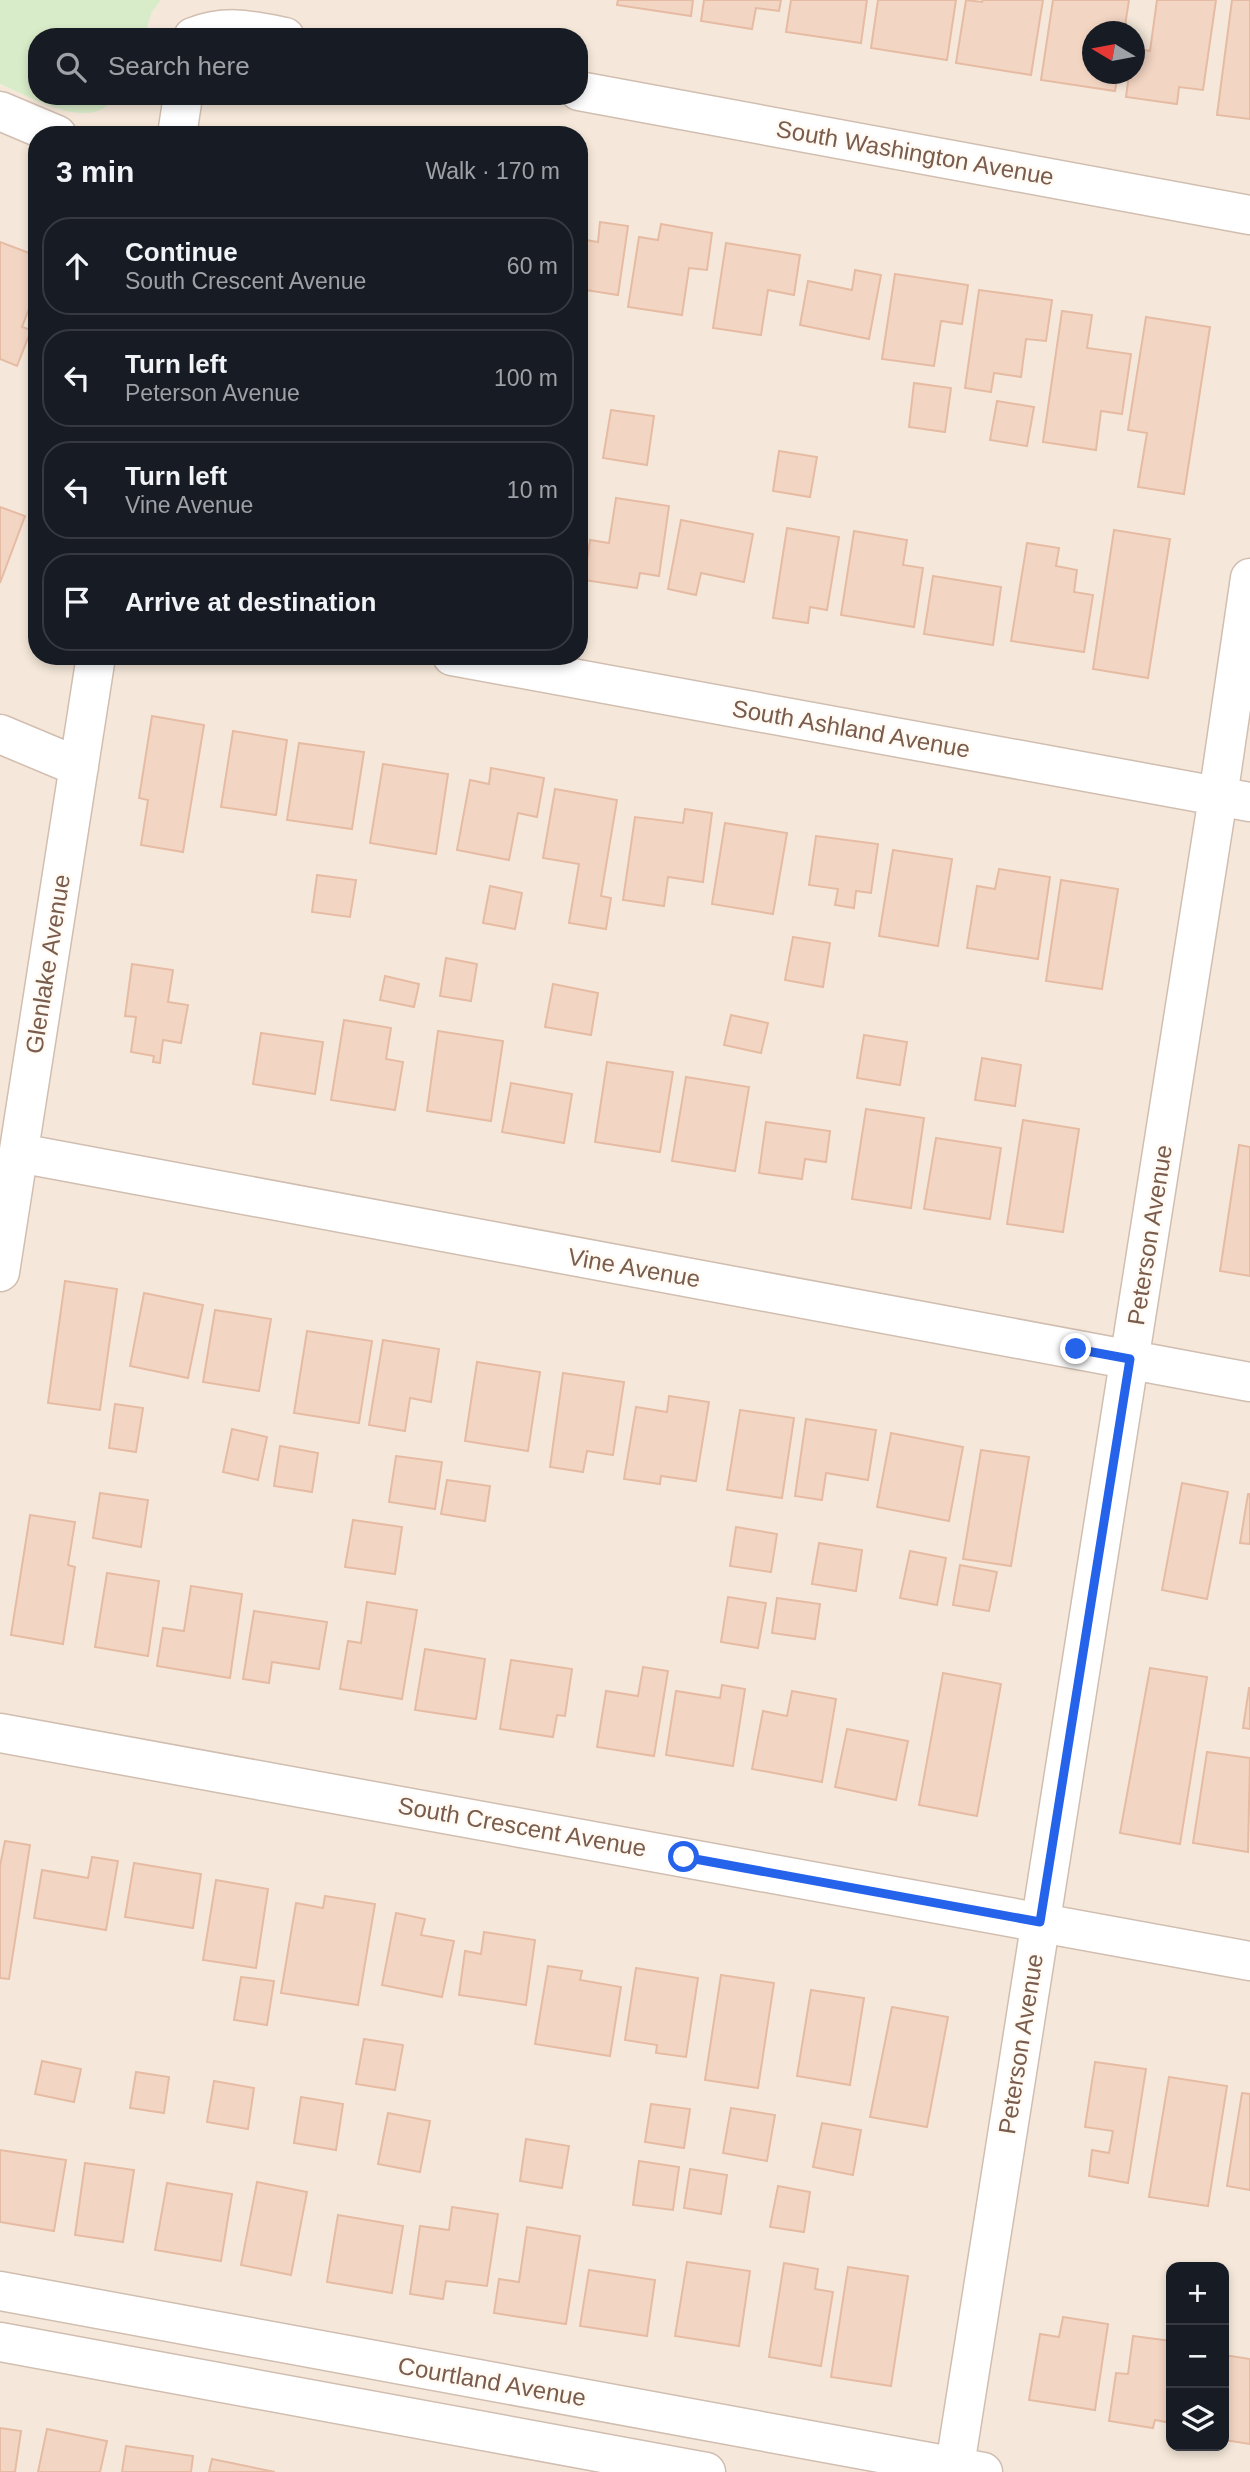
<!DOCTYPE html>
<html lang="en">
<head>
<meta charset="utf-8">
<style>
  :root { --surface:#171b24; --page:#20242c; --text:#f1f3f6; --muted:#9ea1a6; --line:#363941 }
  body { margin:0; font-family:Arial,sans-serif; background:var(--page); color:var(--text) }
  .controls { position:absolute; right:21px; bottom:21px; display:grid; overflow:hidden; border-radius:14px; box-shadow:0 4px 10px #0003 }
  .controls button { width:63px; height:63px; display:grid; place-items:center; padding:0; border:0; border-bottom:2px solid var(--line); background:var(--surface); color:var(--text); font:35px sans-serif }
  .compass { position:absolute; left:1082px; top:21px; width:63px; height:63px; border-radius:50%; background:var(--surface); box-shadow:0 4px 10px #0003; rotate:280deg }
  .stop { position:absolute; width:21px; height:21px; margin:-16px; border:5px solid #2563eb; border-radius:50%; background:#fff }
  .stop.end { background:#2563eb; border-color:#fff; box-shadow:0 2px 7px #0008 }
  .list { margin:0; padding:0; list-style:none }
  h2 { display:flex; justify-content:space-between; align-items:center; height:91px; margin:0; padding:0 28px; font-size:30px }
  h2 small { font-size:23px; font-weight:400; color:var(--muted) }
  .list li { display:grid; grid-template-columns:46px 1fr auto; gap:21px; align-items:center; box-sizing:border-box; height:98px; margin:0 14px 14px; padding:0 14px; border:2px solid var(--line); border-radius:28px }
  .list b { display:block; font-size:26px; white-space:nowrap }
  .list p { margin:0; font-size:23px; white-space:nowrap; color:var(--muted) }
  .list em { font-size:23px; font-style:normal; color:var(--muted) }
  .icon { flex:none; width:38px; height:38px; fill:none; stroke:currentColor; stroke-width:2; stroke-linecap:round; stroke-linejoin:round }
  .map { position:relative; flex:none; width:1250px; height:2472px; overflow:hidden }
  .search { position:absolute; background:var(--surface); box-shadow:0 4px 10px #0003; left:28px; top:28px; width:560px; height:77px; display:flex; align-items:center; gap:18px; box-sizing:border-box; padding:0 24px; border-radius:28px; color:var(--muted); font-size:26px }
  .panel { position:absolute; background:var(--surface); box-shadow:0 4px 10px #0003; left:28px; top:126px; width:560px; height:539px; border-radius:28px }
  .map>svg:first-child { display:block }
  .residential { fill:#f5e8da; fill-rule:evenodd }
  .green { fill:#d8ecc9 }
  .building { fill:#f3d5c3; stroke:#e6bba3; stroke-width:2 }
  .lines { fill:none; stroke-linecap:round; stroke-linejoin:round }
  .minor-casing { stroke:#d1beb0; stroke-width:41 }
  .minor { stroke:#fff; stroke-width:38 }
  .route { stroke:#2563eb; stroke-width:9 }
  .labels { text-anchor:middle; stroke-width:5; stroke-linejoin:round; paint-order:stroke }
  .street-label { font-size:24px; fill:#7a5c4d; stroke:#fffaf3 }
</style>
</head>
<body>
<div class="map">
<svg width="1250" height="2472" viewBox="0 0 1250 2472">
  <rect width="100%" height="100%" fill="#fdf6ec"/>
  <path class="residential" d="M161,0H1250V2472H0V84L61,110L104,108L116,96H579V37H144L152,12ZM1092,32H1134V74H1092ZM37,135H579V656H37ZM1171,2267H1224V2446H1171Z"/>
  <path class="green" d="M0,0H161L152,12L144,37H37V96H116C112,100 108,106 104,108C76,125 27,95 0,84Z"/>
  <path class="building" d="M618,0H693L691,16L617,5Z
    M704,0H781L779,11L756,8L752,29L701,21Z
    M791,0H867L861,43L786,32Z
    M878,0H956L947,60L871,48Z
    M966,0L982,2L983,0H1043L1031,75L956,63Z
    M1053,0H1129L1124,32H1092V74H1118L1115,91L1041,80Z
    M1157,0H1216L1203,90L1179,87L1177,104L1126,97L1129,74H1134V48L1150,51Z
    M1232,0H1250V119L1217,115Z
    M600,222L628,226L618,295L579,289V239L598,242Z
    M661,224L712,233L707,270L689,268L682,315L628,307L639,237L658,240Z
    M0,242L37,256V288L22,327L31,330L17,366L0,359Z
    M726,243L800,255L794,295L768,290L761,335L713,328Z
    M855,270L881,275L869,339L800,325L808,281L852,290Z
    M895,274L968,285L962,324L941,321L934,366L882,359Z
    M979,290L1052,300L1046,341L1026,339L1021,377L994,373L991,392L965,388Z
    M1062,311L1092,315L1087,348L1131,354L1122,414L1101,411L1096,450L1043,442Z
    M1146,317L1210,327L1184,494L1138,487L1147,433L1128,430Z
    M914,383L951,388L945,432L909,427Z
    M997,401L1034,407L1027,446L990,440Z
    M611,410L654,416L647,465L603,458Z
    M779,451L817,457L810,497L773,491Z
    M579,489L587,490L579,538Z
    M616,498L669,506L659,576L640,573L637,588L584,580L590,540L609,543Z
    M0,507L25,516L0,583Z
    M681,520L753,534L744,582L701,573L696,595L668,589Z
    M787,528L839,537L827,610L810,607L808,623L773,618Z
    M1114,530L1170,539L1148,678L1093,669Z
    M854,531L907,540L903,565L923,568L914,627L841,615Z
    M1027,543L1059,548L1056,566L1077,570L1074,592L1093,595L1084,652L1011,641Z
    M933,576L1001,587L993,645L924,634Z
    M152,716L204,725L183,852L141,845L148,800L139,798Z
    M233,731L287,740L276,815L221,807Z
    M299,743L364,752L352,829L287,820Z
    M383,764L448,774L436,854L370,843Z
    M491,768L544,778L537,817L518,813L509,860L457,850L470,780L489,784Z
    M555,789L617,800L601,896L611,898L606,929L569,923L579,864L543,858Z
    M685,809L712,813L703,882L668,877L664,906L623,900L635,817L683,823Z
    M725,823L787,833L773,914L712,904Z
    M816,836L878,844L871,893L856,891L854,908L835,905L838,889L809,885Z
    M893,850L952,859L938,946L879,936Z
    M999,869L1050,877L1038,959L967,948L977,886L995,889Z
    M317,875L356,880L350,917L312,912Z
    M1061,880L1118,889L1102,989L1046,981Z
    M490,886L522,893L515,929L483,923Z
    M793,937L830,943L823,987L785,980Z
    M446,958L477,964L471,1001L440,996Z
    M132,964L173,970L168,1002L188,1005L181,1043L163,1040L160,1063L153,1062L154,1056L131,1052L136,1017L125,1016Z
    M385,976L419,984L414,1007L380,1000Z
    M553,984L598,993L591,1035L545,1027Z
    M731,1015L768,1023L761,1053L724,1045Z
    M344,1020L391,1028L386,1059L403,1062L395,1110L331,1100Z
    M438,1031L503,1041L491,1121L427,1111Z
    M261,1033L323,1042L315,1094L253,1084Z
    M864,1035L907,1042L900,1085L857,1078Z
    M982,1058L1021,1065L1015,1106L975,1100Z
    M607,1062L673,1072L660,1152L595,1142Z
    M686,1077L749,1087L735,1171L672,1161Z
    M511,1083L572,1094L564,1143L502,1132Z
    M866,1109L924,1118L911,1208L852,1199Z
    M1023,1120L1079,1129L1063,1232L1007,1224Z
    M766,1122L830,1131L826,1162L805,1159L802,1179L759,1173Z
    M936,1138L1001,1148L990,1219L924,1209Z
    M1239,1145L1250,1147V1276L1220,1271Z
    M65,1281L117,1289L100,1410L48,1403Z
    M144,1293L203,1305L188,1378L130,1366Z
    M215,1310L271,1319L259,1391L203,1382Z
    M307,1331L372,1341L359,1423L294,1413Z
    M383,1340L439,1349L431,1402L410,1398L405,1431L369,1425Z
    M477,1362L540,1372L528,1451L465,1441Z
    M563,1373L624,1382L613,1455L587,1451L583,1472L550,1467Z
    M669,1396L709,1402L696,1481L661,1476L660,1484L624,1479L636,1407L667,1412Z
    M115,1404L143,1408L136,1452L109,1448Z
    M740,1410L794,1418L782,1498L727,1490Z
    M806,1419L876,1430L868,1480L826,1473L822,1500L795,1496Z
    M232,1429L267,1437L258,1480L223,1472Z
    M891,1433L963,1447L949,1521L877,1507Z
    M280,1446L318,1453L312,1492L274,1486Z
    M981,1450L1029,1457L1011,1566L963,1559Z
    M396,1456L442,1462L435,1509L389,1502Z
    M447,1480L490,1486L485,1521L441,1514Z
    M1182,1483L1228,1492L1207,1599L1162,1590Z
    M100,1493L148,1500L141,1547L93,1538Z
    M1248,1494H1250V1544L1240,1543Z
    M30,1515L75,1522L68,1565L75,1567L63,1644L11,1635Z
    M353,1520L402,1527L395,1574L345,1567Z
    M736,1527L777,1534L771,1572L730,1566Z
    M819,1543L862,1550L856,1591L812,1584Z
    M910,1551L946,1558L937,1605L900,1598Z
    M960,1565L997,1572L989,1611L953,1605Z
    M107,1573L159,1581L148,1656L95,1647Z
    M191,1586L242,1594L230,1678L157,1666L163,1628L184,1631Z
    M728,1597L766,1603L758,1648L721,1642Z
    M777,1598L820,1604L815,1639L772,1633Z
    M367,1602L417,1610L402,1699L340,1689L348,1641L361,1643Z
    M254,1611L327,1622L319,1669L272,1662L269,1683L243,1679Z
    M425,1649L485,1659L476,1719L415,1710Z
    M511,1660L572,1669L565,1716L557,1715L553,1737L500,1729Z
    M643,1667L668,1671L654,1756L597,1747L606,1691L638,1696Z
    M1150,1668L1207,1677L1180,1844L1120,1833Z
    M943,1673L1001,1684L977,1816L919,1805Z
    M722,1685L745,1689L733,1766L666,1755L676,1691L720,1698Z
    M1249,1688H1250V1729L1243,1728Z
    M792,1691L836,1699L822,1782L752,1769L763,1711L787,1716Z
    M847,1729L908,1741L896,1800L835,1787Z
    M1207,1752L1250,1758L1248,1852L1193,1843Z
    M5,1841L30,1845L9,1979L0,1978V1866Z
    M92,1857L118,1861L106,1930L34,1918L42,1870L88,1878Z
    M134,1863L201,1874L193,1928L125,1917Z
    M216,1880L268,1889L256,1968L203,1960Z
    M325,1896L375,1904L358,2005L281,1993L296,1903L323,1908Z
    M396,1913L425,1919L421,1935L454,1941L442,1997L382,1985Z
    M484,1932L535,1940L526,2005L459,1995L465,1951L481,1954Z
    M548,1966L582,1971L580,1980L621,1987L610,2056L535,2044Z
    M636,1968L698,1978L686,2057L656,2053L657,2045L625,2040Z
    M721,1975L774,1983L758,2088L705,2080Z
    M241,1977L274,1981L267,2025L234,2020Z
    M811,1990L864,1998L850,2085L797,2076Z
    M892,2007L948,2017L927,2127L870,2117Z
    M364,2039L403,2045L395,2090L356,2084Z
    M42,2061L81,2069L74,2102L35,2094Z
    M1095,2062L1146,2069L1128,2183L1089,2176L1092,2150L1109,2153L1113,2131L1085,2127Z
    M136,2072L169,2077L164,2113L130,2108Z
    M1169,2077L1227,2086L1208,2206L1149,2197Z
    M214,2081L254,2088L248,2129L207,2122Z
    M1242,2093L1250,2094V2190L1227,2186Z
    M301,2097L343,2104L336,2150L294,2143Z
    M651,2104L690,2109L684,2148L645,2142Z
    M731,2108L775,2115L767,2161L723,2153Z
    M388,2113L430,2121L420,2172L378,2164Z
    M822,2123L861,2130L853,2175L813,2167Z
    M526,2139L569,2146L562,2188L520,2181Z
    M0,2150L66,2160L54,2231L0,2222Z
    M639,2161L679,2167L673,2210L633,2205Z
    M85,2163L134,2170L123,2242L75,2235Z
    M690,2169L727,2175L721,2214L684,2208Z
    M257,2182L307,2192L291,2275L241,2265Z
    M167,2183L232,2194L221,2261L155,2250Z
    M778,2186L810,2192L804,2232L770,2227Z
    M452,2207L498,2214L487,2286L446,2281L443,2299L410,2294L420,2226L449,2230Z
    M338,2215L403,2226L392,2293L327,2282Z
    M527,2227L580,2236L566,2324L494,2313L499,2279L519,2282Z
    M687,2262L750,2271L739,2346L675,2336Z
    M784,2263L818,2269L815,2289L833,2292L821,2366L769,2357Z
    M848,2267L908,2276L891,2386L831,2377Z
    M589,2270L655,2280L647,2336L580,2326Z
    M1063,2317L1108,2324L1095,2410L1029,2400L1040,2334L1059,2337Z
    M1133,2336L1171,2341V2423L1155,2420L1153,2428L1109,2421L1116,2373L1128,2374Z
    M1224,2355L1250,2359V2444L1224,2440Z
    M0,2428L21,2431L15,2472H0Z
    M47,2429L107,2441L100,2472H38Z
    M126,2446L193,2456L191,2472H122Z
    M212,2459L275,2472H209Z"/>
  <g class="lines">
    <g class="minor-casing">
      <path id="minor" d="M193,37C226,24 250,30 285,37
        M579,91L1250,215
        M0,111L57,135
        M177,135L183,96
        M452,656L1250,802
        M0,734L79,767
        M19,1153L1250,1382
        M0,1272L96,656
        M0,1733L1250,1961
        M0,2291L983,2472
        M0,2342L706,2472
        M954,2472L1218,797L1250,578"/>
    </g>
    <use href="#minor" class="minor"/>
  </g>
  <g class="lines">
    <path class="route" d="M684,1857L1040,1922L1130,1359L1076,1349"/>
  </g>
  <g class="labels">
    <g class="street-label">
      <text transform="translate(915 153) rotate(10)" y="8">South Washington Avenue</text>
      <text transform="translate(851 729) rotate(10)" y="8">South Ashland Avenue</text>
      <text transform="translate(48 964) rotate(-81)" y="8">Glenlake Avenue</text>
      <text transform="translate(1150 1235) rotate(-81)" y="8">Peterson Avenue</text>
      <text transform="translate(634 1268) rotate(10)" y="8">Vine Avenue</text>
      <text transform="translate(522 1827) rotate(10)" y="8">South Crescent Avenue</text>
      <text transform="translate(1021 2044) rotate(-81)" y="8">Peterson Avenue</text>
      <text transform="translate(492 2382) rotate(10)" y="8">Courtland Avenue</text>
    </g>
  </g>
</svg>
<div class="controls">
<button>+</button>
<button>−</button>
<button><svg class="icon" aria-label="layers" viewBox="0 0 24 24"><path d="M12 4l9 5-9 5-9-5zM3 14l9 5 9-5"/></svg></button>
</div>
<svg class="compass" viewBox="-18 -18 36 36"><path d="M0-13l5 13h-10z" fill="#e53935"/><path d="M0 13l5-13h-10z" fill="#9ea1a6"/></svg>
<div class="stop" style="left:684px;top:1857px"></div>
<div class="stop end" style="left:1076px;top:1349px"></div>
<div class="search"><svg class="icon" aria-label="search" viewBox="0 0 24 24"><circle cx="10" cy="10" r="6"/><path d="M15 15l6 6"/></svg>Search here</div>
<section class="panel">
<h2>3 min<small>Walk · 170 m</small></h2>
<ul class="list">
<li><svg class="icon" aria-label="ahead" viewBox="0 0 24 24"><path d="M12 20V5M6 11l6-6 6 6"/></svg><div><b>Continue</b><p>South Crescent Avenue</p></div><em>60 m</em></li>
<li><svg class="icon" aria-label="left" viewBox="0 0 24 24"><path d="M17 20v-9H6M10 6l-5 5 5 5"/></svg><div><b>Turn left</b><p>Peterson Avenue</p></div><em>100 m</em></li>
<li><svg class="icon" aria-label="left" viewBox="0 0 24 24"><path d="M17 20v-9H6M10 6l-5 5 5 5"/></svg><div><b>Turn left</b><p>Vine Avenue</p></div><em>10 m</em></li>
<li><svg class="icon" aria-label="arrive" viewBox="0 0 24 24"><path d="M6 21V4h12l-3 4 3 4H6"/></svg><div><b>Arrive at destination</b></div></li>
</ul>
</section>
</div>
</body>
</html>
